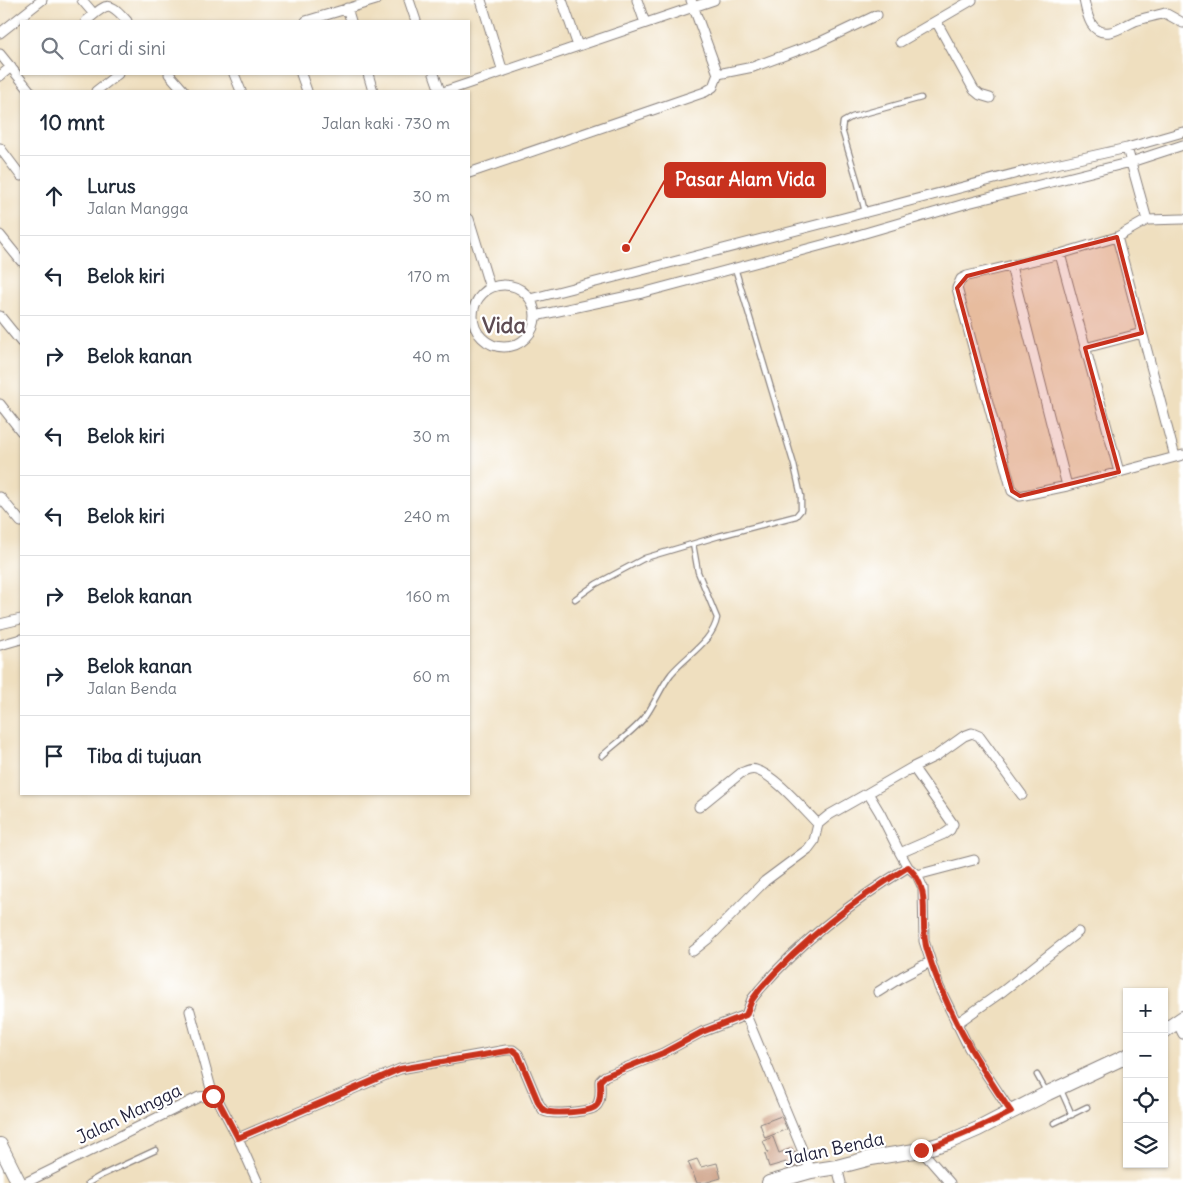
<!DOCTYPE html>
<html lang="id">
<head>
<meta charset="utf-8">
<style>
  :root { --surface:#fff; --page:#f6f6f7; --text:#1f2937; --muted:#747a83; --line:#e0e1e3 }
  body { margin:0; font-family:Delius,sans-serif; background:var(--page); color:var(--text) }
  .controls { position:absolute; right:15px; bottom:15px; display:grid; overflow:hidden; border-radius:0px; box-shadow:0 1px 4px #0004 }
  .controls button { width:45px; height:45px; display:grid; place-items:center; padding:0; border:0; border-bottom:1px solid var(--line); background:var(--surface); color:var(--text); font:25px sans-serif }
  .stop { position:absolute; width:15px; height:15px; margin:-11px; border:4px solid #c8321e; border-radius:50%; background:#fff }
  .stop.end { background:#c8321e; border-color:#fff; box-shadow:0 1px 5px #0008 }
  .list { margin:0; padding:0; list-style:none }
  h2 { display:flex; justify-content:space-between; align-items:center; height:65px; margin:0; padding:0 20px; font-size:21px }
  h2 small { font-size:16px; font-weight:400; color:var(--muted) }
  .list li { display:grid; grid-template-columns:32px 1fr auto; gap:15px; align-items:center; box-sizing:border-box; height:80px; padding:0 20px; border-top:1px solid var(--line) }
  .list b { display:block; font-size:19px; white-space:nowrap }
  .list p { margin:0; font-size:16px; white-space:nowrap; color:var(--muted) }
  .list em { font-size:16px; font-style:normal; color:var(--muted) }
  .icon { flex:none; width:28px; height:28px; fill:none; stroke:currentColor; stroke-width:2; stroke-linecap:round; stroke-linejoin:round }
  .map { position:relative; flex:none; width:1183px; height:1183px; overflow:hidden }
  .search { position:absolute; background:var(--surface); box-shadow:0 1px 4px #0004; left:20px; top:20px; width:450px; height:55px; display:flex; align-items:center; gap:12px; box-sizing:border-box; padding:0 18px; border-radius:0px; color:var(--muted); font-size:19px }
  .panel { position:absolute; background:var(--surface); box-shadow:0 1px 4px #0004; left:20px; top:90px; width:450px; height:705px; border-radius:0px }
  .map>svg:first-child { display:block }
  .building { fill:#cb9b7f }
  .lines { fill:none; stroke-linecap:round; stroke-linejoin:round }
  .lane-casing { stroke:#88807d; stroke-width:7 }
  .street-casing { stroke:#88807d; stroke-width:11 }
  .secondary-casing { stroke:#88807d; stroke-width:16 }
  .lane { stroke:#fff; stroke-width:4.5 }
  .street { stroke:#fff; stroke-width:9 }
  .secondary { stroke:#fff; stroke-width:14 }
  .route { stroke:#c8321e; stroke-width:6 }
  .marked { fill:#c8321e; fill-opacity:0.2; stroke:#c8321e; stroke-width:4; stroke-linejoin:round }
  .labels { text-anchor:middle; stroke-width:4.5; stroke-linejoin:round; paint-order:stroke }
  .street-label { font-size:18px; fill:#22223b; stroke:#fff }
  .district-label { font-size:22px; font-weight:bold; fill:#5d4c53; stroke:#fff }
  .leader { fill:none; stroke:#c8321e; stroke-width:2 }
  .callout-dot { fill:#c8321e; stroke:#fff; stroke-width:2 }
  .callout { fill:#c8321e; stroke:#c8321e; stroke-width:2 }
  .callout-label { font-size:19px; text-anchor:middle; font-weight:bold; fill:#fff }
</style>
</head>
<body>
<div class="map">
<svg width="1183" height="1183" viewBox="0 0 1183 1183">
  <rect width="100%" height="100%" fill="#fff"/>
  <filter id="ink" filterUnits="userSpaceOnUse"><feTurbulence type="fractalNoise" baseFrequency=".02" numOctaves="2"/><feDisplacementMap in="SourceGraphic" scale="10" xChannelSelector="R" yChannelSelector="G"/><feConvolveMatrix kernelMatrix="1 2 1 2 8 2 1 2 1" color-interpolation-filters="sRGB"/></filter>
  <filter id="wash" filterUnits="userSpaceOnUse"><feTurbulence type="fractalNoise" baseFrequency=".0096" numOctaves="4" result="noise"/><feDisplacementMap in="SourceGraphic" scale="20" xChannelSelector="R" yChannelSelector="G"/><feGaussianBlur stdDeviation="1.12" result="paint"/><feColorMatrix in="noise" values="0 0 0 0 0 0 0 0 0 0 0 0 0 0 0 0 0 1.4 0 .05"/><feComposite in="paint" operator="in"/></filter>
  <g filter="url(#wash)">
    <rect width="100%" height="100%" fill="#efdfbf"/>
    <g id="blocks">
      <path class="building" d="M781,1116L787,1129L765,1138L760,1124Z
        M773,1137L779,1153L792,1148L793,1153L796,1152L802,1165L787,1169L786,1162L769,1167L765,1154L768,1153L763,1141Z
        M697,1159L701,1167L717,1163L721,1178L704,1183H697L688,1162Z"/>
    </g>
  </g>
  <g filter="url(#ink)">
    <use href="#blocks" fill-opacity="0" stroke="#88807d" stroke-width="1"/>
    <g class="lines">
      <g class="lane-casing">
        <path id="lane" d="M865,212L857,180L842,130L843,122L852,117L921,98
          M575,599L596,584L645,558L719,536L796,516L801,510V496L794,465L735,268
          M602,756C615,744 635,730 645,717C655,703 661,687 671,674C686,656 713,641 717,618L698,572L693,544
          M1037,1075L1046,1091
          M1060,1088L1072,1115
          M1054,1123L1087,1107
          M88,1183L102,1175L156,1150"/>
      </g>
      <g class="street-casing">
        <path id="street" d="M82,0L94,14
          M409,0L416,21
          M481,0L503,72
          M562,0L578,46
          M637,0L645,23
          M1084,0C1087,14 1090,35 1110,32C1118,31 1127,24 1135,21C1144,18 1155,16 1165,13L1183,23
          M347,8L351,21
          M86,21C108,3 108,0 127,21
          M306,21L376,0
          M936,21L974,90L980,95L990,98
          M0,33L42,0
          M900,42L972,0
          M0,54L30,91
          M169,74L184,91
          M234,74L241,91
          M301,74L307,91
          M368,74L373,91
          M434,74L440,91
          M718,74L753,67L820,42L877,15
          M0,76L11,67
          M96,91L118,74
          M446,91L714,0
          M0,148L21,176
          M1127,148L1147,220
          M469,173L705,92L713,87L718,74L691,0
          M469,219L490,288
          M1183,219L1147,220L1117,237L1060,254L967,276L961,279L957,288L1012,491L1020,496L1067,486L1183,455
          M0,235L21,261
          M1117,237L1175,457
          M1060,254L1119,472
          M1011,266L1067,486
          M473 316a31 31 0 1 1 62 0a31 31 0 1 1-62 0Z
          M530,299L1029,170L1127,148L1183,132
          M0,316L21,342
          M535,316L642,293L841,240L968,203L1131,162L1183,145
          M1085,348L1142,333
          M0,404L21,431
          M0,497L21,522
          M0,624L21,619
          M0,645L21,639
          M699,807L741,773C746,771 751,768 756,770C775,775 803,809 818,824
          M900,853L944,834L950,830L953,824L913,767
          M917,875L974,860
          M693,951L708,939L765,881L808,849L814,841L818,824L829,815L868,793
          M878,992L903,976L930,962
          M190,1011L213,1096
          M1177,1022L1183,1034
          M956,1024L1003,991L1078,932
          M1011,1112L969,1048L939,987L924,941L923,888L917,875L908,867L900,853L880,813L868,793L913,767L936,756L964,736L972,733L979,736L1022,795
          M238,1138L400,1069L506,1050H513L518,1054L539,1104C541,1106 542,1109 544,1111C551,1115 589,1112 595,1107C602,1102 600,1089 600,1081L605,1076L663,1053L702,1032L746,1015
          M921,1150L950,1183
          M837,1167L841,1183
          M811,1171L746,1015L752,999L760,989C803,939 853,901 908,867
          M25,1183L199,1097C207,1096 212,1095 218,1100L238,1138L258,1183"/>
      </g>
      <g class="secondary-casing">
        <path id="secondary" d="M1164,1031L1183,1018
          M0,1145L19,1183
          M769,1183L811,1171L837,1167L871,1158L921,1150L948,1142L978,1129L1048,1093L1127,1056"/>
      </g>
      <use href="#lane" class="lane"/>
      <use href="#street" class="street"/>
      <use href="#secondary" class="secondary"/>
    </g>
  </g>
  <g class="lines" filter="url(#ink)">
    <path class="route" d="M213,1096L218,1100L238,1138L400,1069L513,1050L518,1054L539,1104C541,1106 542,1109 544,1110C551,1115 589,1112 595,1107C602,1102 600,1089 600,1081L605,1076L663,1053L702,1032L746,1015L752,1000L760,989C804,939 852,902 908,867C934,892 918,919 927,950C945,1009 976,1061 1011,1112C981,1127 953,1140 921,1150"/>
  </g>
  <path class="marked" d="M1117,237L1142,333L1085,348L1119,472L1020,496L1012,491L957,288L967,276Z"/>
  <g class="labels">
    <g class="street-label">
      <text transform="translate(129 1114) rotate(-26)" y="6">Jalan Mangga</text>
      <text transform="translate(834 1149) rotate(-12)" y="6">Jalan Benda</text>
    </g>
    <g class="district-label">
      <text x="504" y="333">Vida</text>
    </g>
  </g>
  <path class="leader" d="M626 248L665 180"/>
  <circle class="callout-dot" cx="626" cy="248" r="5"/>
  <rect class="callout" x="665" y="163" width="160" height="34" rx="5"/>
  <g class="callout-label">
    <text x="745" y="186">Pasar Alam Vida</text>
  </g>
</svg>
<div class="controls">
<button>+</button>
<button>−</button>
<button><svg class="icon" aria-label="locate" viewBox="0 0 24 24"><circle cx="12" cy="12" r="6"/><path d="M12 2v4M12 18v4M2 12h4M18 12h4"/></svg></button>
<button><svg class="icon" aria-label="layers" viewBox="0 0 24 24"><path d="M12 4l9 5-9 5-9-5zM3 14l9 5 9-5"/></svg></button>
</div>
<div class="stop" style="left:213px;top:1096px"></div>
<div class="stop end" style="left:921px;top:1150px"></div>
<div class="search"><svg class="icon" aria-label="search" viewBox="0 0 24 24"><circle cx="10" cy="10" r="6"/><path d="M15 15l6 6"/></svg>Cari di sini</div>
<section class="panel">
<h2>10 mnt<small>Jalan kaki · 730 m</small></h2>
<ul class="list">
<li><svg class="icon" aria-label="ahead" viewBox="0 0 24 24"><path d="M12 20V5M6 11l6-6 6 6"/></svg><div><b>Lurus</b><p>Jalan Mangga</p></div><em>30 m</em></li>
<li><svg class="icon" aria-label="left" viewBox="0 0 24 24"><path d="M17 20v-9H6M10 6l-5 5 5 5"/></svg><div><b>Belok kiri</b></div><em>170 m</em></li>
<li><svg class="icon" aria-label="right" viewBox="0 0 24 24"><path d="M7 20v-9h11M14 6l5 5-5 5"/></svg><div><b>Belok kanan</b></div><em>40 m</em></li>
<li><svg class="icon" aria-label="left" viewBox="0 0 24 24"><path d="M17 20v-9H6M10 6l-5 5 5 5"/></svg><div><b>Belok kiri</b></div><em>30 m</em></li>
<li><svg class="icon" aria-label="left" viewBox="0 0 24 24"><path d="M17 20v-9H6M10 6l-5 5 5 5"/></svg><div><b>Belok kiri</b></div><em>240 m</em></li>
<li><svg class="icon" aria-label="right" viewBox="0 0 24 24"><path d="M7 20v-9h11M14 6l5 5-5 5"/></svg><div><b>Belok kanan</b></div><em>160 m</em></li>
<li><svg class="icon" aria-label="right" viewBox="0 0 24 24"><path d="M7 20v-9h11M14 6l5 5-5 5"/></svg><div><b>Belok kanan</b><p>Jalan Benda</p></div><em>60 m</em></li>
<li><svg class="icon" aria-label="arrive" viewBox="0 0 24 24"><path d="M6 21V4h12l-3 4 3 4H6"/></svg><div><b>Tiba di tujuan</b></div></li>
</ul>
</section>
</div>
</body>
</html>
